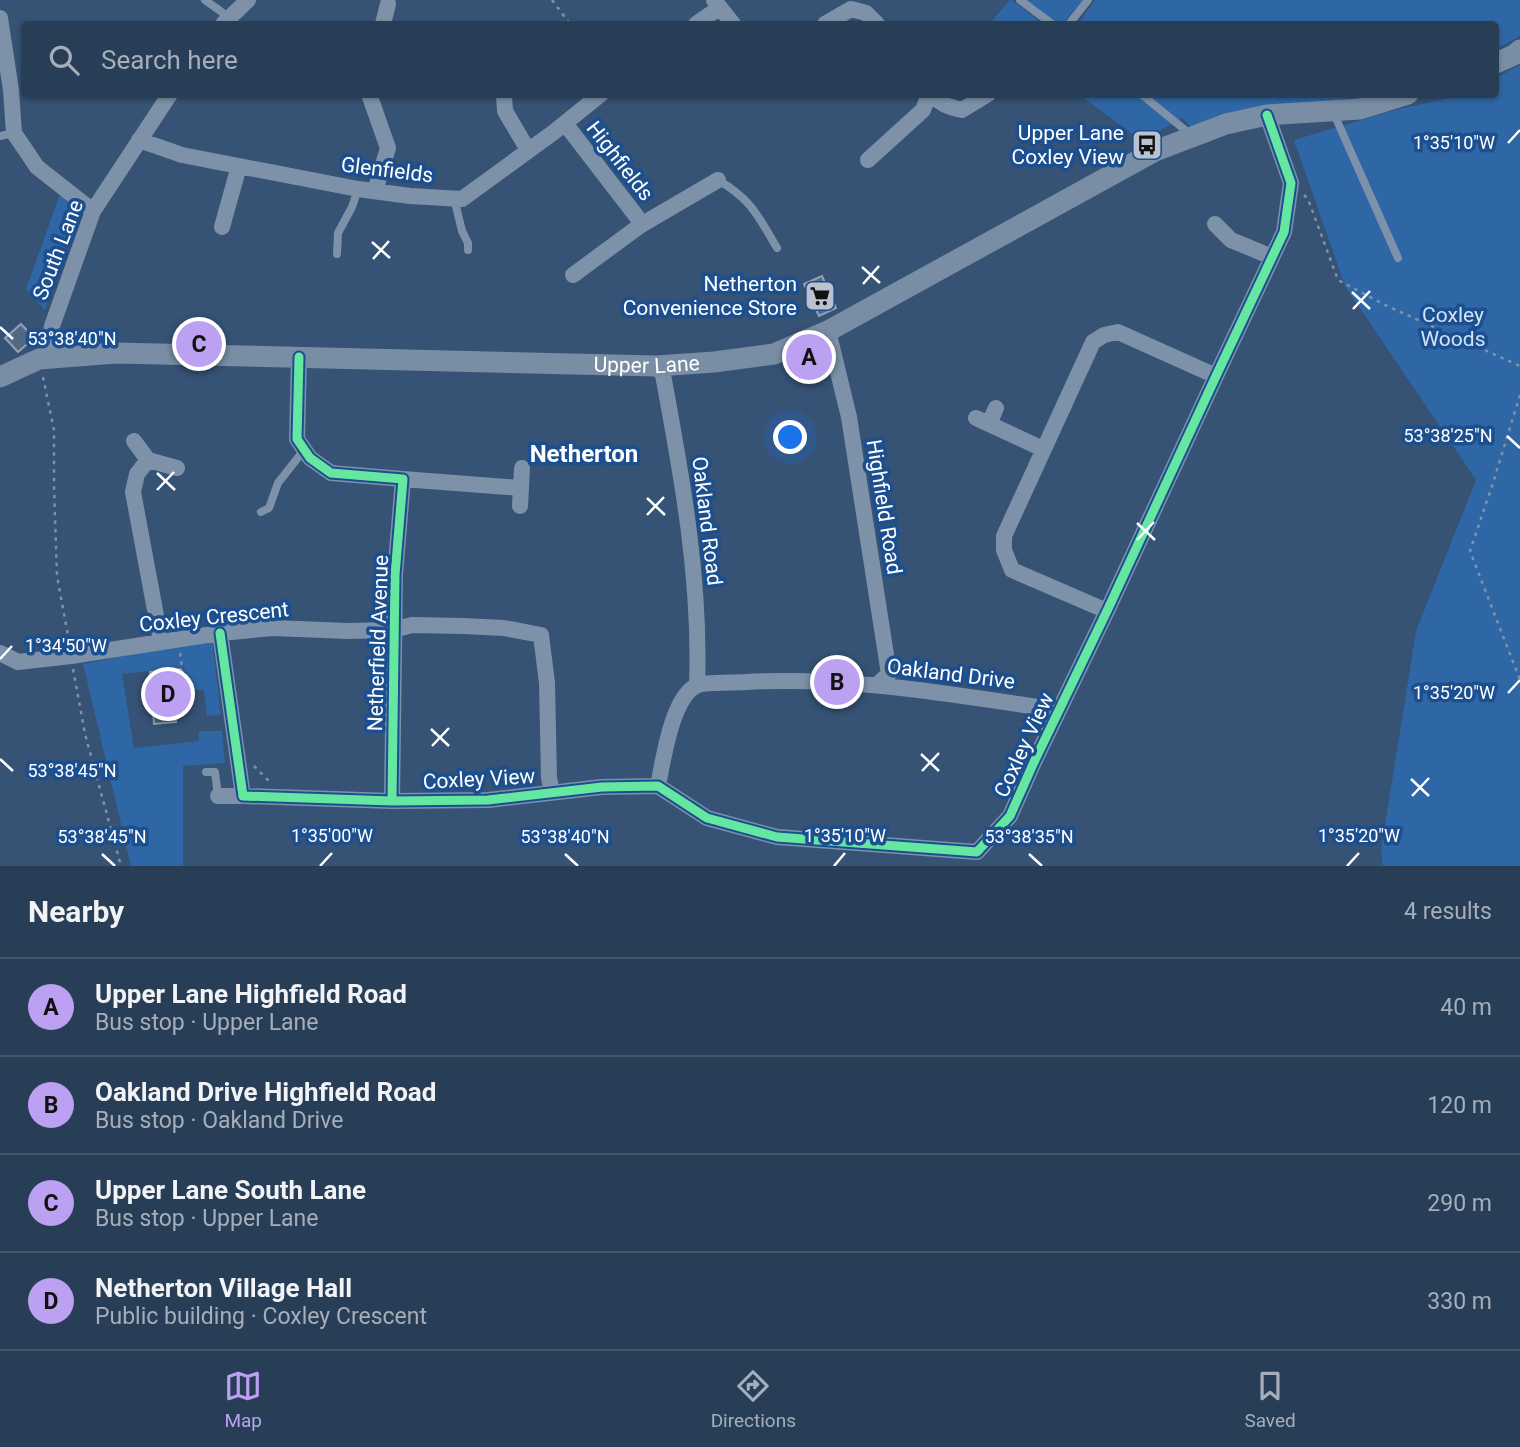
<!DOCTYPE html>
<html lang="en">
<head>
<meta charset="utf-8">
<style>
  :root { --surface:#283e57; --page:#344961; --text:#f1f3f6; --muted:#a5aeba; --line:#44576d; --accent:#bca0f2 }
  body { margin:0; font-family:Roboto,sans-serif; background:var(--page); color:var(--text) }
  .you { position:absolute; left:791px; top:438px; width:24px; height:24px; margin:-18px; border:5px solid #fff; border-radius:50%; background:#1a73e8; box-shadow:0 0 0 10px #1a73e833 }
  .badge { display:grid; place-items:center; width:46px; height:46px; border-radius:50%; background:var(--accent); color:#111; font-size:23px; font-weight:700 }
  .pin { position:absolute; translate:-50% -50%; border:4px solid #fff; box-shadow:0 2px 7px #0006 }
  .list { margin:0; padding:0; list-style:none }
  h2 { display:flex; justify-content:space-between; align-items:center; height:91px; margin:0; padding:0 28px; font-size:30px }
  h2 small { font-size:23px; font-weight:400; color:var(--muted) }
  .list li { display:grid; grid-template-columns:46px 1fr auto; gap:21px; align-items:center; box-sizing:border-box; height:98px; padding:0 28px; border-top:2px solid var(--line) }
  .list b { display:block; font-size:26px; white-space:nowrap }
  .list p { margin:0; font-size:23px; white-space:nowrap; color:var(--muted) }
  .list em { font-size:23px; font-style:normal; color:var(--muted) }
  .icon { flex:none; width:38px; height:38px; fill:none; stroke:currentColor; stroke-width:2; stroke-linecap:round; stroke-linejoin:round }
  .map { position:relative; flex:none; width:1520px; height:866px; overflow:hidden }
  .search { position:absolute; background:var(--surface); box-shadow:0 2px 5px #0004; left:21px; right:21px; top:21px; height:77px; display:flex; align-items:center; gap:18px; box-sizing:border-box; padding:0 24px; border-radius:7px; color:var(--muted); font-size:26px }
  .sheet { height:483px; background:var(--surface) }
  nav { display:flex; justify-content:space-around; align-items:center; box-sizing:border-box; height:98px; border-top:2px solid var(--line); background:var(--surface); font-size:19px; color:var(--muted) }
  nav a { display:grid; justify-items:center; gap:4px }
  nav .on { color:var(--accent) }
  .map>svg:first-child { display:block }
  .green { fill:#2f66a5 }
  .building { fill:#526984; stroke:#92a2b6; stroke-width:2 }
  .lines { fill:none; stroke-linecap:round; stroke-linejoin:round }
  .path { stroke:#7d92a8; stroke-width:2.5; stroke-dasharray:3.5 5; stroke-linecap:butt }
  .service { stroke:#7d92a8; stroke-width:8 }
  .minor { stroke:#7d92a8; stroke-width:16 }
  .secondary { stroke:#798da4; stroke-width:21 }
  .cycleway-casing { stroke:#1b4f8f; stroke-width:13 }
  .cycleway { stroke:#66e7a1; stroke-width:9 }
  .ticks { fill:none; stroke:#fff; stroke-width:2.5 }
  .labels { text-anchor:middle; stroke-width:7; stroke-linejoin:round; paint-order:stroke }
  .poi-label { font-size:21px; fill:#fff; stroke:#1b4f8f; text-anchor:end }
  .street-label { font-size:21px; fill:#fff; stroke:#1b4f8f }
  .park-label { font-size:21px; fill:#cfe3fa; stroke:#1b4f8f }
  .quarter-label { font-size:24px; font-weight:bold; fill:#fff; stroke:#1b4f8f }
  .ticks-label { font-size:18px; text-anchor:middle; fill:#fff; stroke:#1b4f8f; stroke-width:7; stroke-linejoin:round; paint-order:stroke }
</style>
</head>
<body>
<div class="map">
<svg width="1520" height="866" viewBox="0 0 1520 866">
  <rect width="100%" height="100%" fill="#365274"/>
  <path class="green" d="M1010,0H1012L1043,24H992L990,23Z
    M1025,0H1083L1062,24H1058Z
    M1095,0H1520V36L1496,49V24H1078Z
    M1520,65V866H1383L1381,850L1416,631L1476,480L1345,286L1294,140L1395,110L1463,95L1496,94V78Z
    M1080,95H1378L1242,112L1193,129L1182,118L1142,141Z
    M60,194L79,208L45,310L26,289Z
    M212,639L221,715L207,716L204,690H187L184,667L122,674L134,748L199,741V731H222L225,763L183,766V866H131L83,664Z"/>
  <path class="building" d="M822,276L836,308L819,316L804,284Z
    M21,324L34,338L18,352L5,338Z
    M181,669L185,709L175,710L176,722L154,724L150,672Z"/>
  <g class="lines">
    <path class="path" d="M552,0L570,24
      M1304,195L1308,199L1338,280L1385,305L1520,366
      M43,377L54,430V487L57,576L69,641
      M1520,395L1493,483L1470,551L1520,680
      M180,653L185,692
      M73,669L85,734L121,866
      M254,766L269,781"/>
    <path class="service" d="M205,0L230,18
      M1020,0L1052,24
      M1069,24L1088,0
      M1141,94L1190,134
      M1334,114L1398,258
      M0,136L14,133
      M718,180C752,200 758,216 777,248
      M454,198L462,231L468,243V250
      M337,254L338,233L352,207L358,189
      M261,512L269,508L278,483L304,450
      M206,772H215L218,796"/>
    <path class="minor" d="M714,0L733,24
      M0,18L11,90L14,133L37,167L93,211
      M223,24L248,0
      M383,24L388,4
      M696,24L719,8
      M825,24L851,9L866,13L877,24
      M369,94L388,148L375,191
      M504,94L505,111L528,150
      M932,94C941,105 949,107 962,110L988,94
      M563,125L570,130L637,217L641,225L573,275
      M139,140L182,155L358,189L410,196L462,199L554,132L601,94
      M868,160L923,110L929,94
      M1215,224L1231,240L1272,257
      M641,225L718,180
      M222,227L239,166
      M828,331L849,417L889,674L877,685
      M47,357L52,326L93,211L170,94
      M299,357L297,439L310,458L331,473L403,479L395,575L392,801
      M657,366L663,375C682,477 701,581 697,685
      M976,418L1043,449
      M989,424L996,408
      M134,441L148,460L137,474L133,492L161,642
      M148,460L177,468
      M403,479L521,488
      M520,506L522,468
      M1107,611L1012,570L1004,550V536L1093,342L1104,335L1118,332L1216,376
      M220,633L243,796L392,801L488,800L602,787L658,786L707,818L777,837L977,852L1010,816L1034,762L1107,611L1216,376L1284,232L1291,183L1267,115
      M0,653L18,662L71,656L220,633L273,628L348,631L393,630L412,625L463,626L504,628L541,635L547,683L549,778L552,792
      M658,786C663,761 672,695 698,685C705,682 736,683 746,682C850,676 955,695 1058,710
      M218,796H243"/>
    <g class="secondary">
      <path d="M1496,63L1514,55L1520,50"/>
      <path id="s1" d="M0,377L39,359L116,353L657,366L714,362L774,354L828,331L1155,151L1226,124L1267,115L1360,109L1408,94"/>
    </g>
    <g class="cycleway-casing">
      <path id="cycleway" d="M299,357L297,439L310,458L331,473L403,479L395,575L392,801
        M220,633L243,796L392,801L488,800L602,787L658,786L707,818L777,837L977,852L1010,816L1034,762L1107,611L1216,376L1284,232L1291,183L1267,115"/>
    </g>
    <use href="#cycleway" class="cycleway"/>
  </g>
  <path class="ticks" d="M1508,143L1520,130M372,242L390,258M373,259L389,241M862,267L880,283M863,284L879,266M1352,292L1370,309M1353,309L1370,291M0,327L13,339M1507,436L1520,448M157,473L175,490M157,490L174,472M647,498L665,515M647,515L664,497M1137,523L1155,540M1137,540L1154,522M0,659L12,646M1508,693L1520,680M431,729L449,746M432,746L449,728M921,754L939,771M0,759L13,771M922,771L939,753M1411,779L1429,796M1412,796L1429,778M102,854L115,866M565,854L578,866M1029,854L1042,866M320,866L332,853M834,866L845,853M1347,866L1359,853"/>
  <defs>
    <g id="bus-square" transform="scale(1.575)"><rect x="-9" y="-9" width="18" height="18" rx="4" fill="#b9c2ce" stroke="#1b4f8f"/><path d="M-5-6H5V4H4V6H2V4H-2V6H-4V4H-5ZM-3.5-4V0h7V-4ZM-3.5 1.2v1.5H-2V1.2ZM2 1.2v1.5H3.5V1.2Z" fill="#111"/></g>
    <g id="supermarket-square" transform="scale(1.575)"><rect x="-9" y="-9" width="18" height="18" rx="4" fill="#b9c2ce" stroke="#1b4f8f"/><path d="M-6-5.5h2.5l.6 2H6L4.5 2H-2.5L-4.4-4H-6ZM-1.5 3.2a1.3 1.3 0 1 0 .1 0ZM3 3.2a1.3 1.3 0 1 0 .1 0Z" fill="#111"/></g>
  </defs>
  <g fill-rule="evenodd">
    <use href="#bus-square" x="1147" y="145"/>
    <use href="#supermarket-square" x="820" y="296"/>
  </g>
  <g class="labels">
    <g class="poi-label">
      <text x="1124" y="140">Upper Lane<tspan x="1124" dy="24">Coxley View</tspan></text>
      <text x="797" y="291">Netherton<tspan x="797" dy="24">Convenience Store</tspan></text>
    </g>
    <g class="street-label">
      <text transform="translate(620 161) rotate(52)" y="7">Highfields</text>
      <text transform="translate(387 170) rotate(7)" y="7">Glenfields</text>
      <text transform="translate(58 250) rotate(-69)" y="7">South Lane</text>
      <text dy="7" stroke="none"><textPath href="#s1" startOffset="651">Upper Lane</textPath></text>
      <text transform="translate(884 507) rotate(81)" y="7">Highfield Road</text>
      <text transform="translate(707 521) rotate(83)" y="7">Oakland Road</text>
      <text transform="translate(214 617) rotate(-6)" y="7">Coxley Crescent</text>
      <text transform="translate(378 643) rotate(-88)" y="7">Netherfield Avenue</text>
      <text transform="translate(951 674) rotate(7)" y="7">Oakland Drive</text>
      <text transform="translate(1024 745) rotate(-65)" y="7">Coxley View</text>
      <text transform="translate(479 779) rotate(-3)" y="7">Coxley View</text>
    </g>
    <g class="park-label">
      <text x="1453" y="322">Coxley<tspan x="1453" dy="24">Woods</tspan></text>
    </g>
    <g class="quarter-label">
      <text x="584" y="462">Netherton</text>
    </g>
  </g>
  <g class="ticks-label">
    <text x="1454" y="149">1°35'10"W</text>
    <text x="72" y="345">53°38'40"N</text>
    <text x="1448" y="442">53°38'25"N</text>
    <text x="66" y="652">1°34'50"W</text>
    <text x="1454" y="699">1°35'20"W</text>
    <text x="72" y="777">53°38'45"N</text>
    <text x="332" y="842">1°35'00"W</text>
    <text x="845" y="842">1°35'10"W</text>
    <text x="1359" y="842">1°35'20"W</text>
    <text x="102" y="843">53°38'45"N</text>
    <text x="565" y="843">53°38'40"N</text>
    <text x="1029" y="843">53°38'35"N</text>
  </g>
</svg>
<div class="you"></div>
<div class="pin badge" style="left:809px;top:357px">A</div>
<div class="pin badge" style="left:837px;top:682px">B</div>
<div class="pin badge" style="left:199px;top:344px">C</div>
<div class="pin badge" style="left:168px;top:694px">D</div>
<div class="search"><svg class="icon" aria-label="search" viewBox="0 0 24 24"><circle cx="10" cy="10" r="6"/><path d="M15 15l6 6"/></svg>Search here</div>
</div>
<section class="sheet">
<h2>Nearby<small>4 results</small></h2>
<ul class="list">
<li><span class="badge">A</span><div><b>Upper Lane Highfield Road</b><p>Bus stop · Upper Lane</p></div><em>40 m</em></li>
<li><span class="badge">B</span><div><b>Oakland Drive Highfield Road</b><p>Bus stop · Oakland Drive</p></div><em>120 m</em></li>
<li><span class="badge">C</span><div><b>Upper Lane South Lane</b><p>Bus stop · Upper Lane</p></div><em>290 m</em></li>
<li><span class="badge">D</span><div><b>Netherton Village Hall</b><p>Public building · Coxley Crescent</p></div><em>330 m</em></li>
</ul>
</section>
<nav>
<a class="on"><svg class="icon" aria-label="map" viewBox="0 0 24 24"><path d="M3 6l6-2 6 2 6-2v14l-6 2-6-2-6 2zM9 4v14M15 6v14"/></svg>Map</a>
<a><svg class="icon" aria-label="directions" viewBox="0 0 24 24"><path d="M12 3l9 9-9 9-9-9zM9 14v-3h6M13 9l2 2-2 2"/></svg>Directions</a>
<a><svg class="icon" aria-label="saved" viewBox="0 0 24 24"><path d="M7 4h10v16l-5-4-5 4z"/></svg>Saved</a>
</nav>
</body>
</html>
